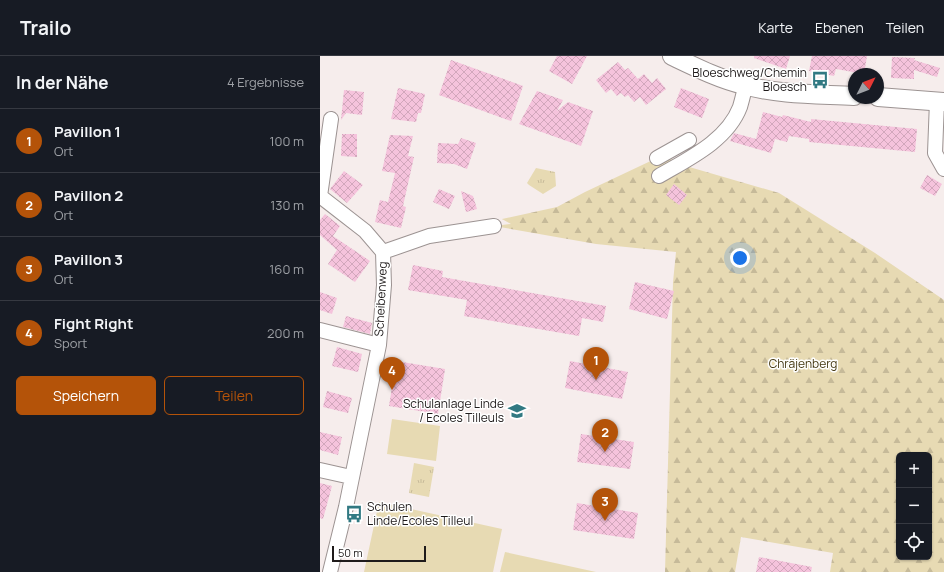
<!DOCTYPE html>
<html lang="de">
<head>
<meta charset="utf-8">
<style>
  :root { --surface:#171b24; --page:#242831; --text:#f1f3f6; --muted:#9ea1a6; --line:#363941; --accent:#b45309 }
  body { margin:0; font-family:Manrope,sans-serif; background:var(--page); color:var(--text) }
  .controls { position:absolute; right:12px; bottom:12px; display:grid; overflow:hidden; border-radius:6px; box-shadow:0 1px 3px #0004 }
  .controls button { width:36px; height:36px; display:grid; place-items:center; padding:0; border:0; border-bottom:1px solid var(--line); background:var(--surface); color:var(--text); font:20px sans-serif }
  .compass { position:absolute; left:528px; top:12px; width:36px; height:36px; border-radius:50%; background:var(--surface); box-shadow:0 1px 3px #0004; rotate:48deg }
  .scale { position:absolute; left:12px; bottom:10px; width:94px; box-sizing:border-box; padding-left:4px; border:2px solid #1f1b1b; border-top:0; font-size:11px; line-height:14px; white-space:nowrap; color:#1f1b1b; -webkit-text-stroke:3px #fff; paint-order:stroke }
  .you { position:absolute; left:420px; top:202px; width:14px; height:14px; margin:-10px; border:3px solid #fff; border-radius:50%; background:#1a73e8; box-shadow:0 0 0 6px #1a73e833 }
  .badge { display:grid; place-items:center; width:26px; height:26px; border-radius:50%; background:var(--accent); color:#fff; font-size:13px; font-weight:700 }
  .pin { position:absolute; translate:-50% -33px; filter:drop-shadow(0 1px 2px #0008) }
  .pin::after { content:''; position:absolute; top:21px; width:14px; height:12px; background:inherit; clip-path:polygon(0 0,100% 0,50% 100%) }
  .list { margin:0; padding:0; list-style:none }
  h2 { display:flex; justify-content:space-between; align-items:center; height:52px; margin:0; padding:0 16px; font-size:17px }
  h2 small { font-size:13px; font-weight:400; color:var(--muted) }
  .list li { display:grid; grid-template-columns:26px 1fr auto; gap:12px; align-items:center; box-sizing:border-box; height:64px; padding:0 16px; border-top:1px solid var(--line) }
  .list b { display:block; font-size:15px; white-space:nowrap }
  .list p { margin:0; font-size:13px; white-space:nowrap; color:var(--muted) }
  .list em { font-size:13px; font-style:normal; color:var(--muted) }
  .actions { display:flex; gap:8px; padding:12px 16px }
  .actions a { flex:1; padding:9px 0; border:1px solid var(--accent); border-radius:6px; text-align:center; font-size:14px; color:var(--accent) }
  .actions .main { background:var(--accent); color:#fff }
  .icon { flex:none; width:22px; height:22px; fill:none; stroke:currentColor; stroke-width:2; stroke-linecap:round; stroke-linejoin:round }
  .map { position:relative; flex:none; width:624px; height:516px; overflow:hidden }
  header { display:flex; align-items:center; gap:24px; box-sizing:border-box; height:56px; padding:0 20px; background:var(--surface); border-bottom:1px solid var(--line) }
  header strong { font-size:19px }
  nav { display:flex; gap:22px; margin-inline-start:auto; font-size:14px }
  main { display:flex }
  aside { flex:1; background:var(--surface) }
  .map>svg:first-child { display:block }
  .grass { fill:url(#grass-tufts) }
  .forest { fill:url(#forest-firs); fill-rule:evenodd }
  .garden { fill:#e7dab3 }
  .building { fill:url(#building-cross-hatch) }
  .lines { fill:none; stroke-linecap:round; stroke-linejoin:round }
  .minor-casing { stroke:#9c9392; stroke-width:16 }
  .major-casing { stroke:#9c9392; stroke-width:20 }
  .minor { stroke:#fff; stroke-width:14 }
  .major { stroke:#fff; stroke-width:18 }
  .labels { text-anchor:middle; stroke-width:3; stroke-linejoin:round; paint-order:stroke }
  .poi-label { font-size:12px; fill:#1f1b1b; stroke:#fff; text-anchor:end }
  .street-label { font-size:12px; fill:#1f1b1b; stroke:#fff }
  .park-label { font-size:12px; fill:#443812; stroke:#fff }
</style>
</head>
<body>
<header>
<strong>Trailo</strong>
<nav><a>Karte</a><a>Ebenen</a><a>Teilen</a></nav>
</header>
<main>
<aside>
<h2>In der Nähe<small>4 Ergebnisse</small></h2>
<ul class="list">
<li><span class="badge">1</span><div><b>Pavillon 1</b><p>Ort</p></div><em>100 m</em></li>
<li><span class="badge">2</span><div><b>Pavillon 2</b><p>Ort</p></div><em>130 m</em></li>
<li><span class="badge">3</span><div><b>Pavillon 3</b><p>Ort</p></div><em>160 m</em></li>
<li><span class="badge">4</span><div><b>Fight Right</b><p>Sport</p></div><em>200 m</em></li>
</ul>
<div class="actions"><a class="main">Speichern</a><a>Teilen</a></div>
</aside>
<div class="map">
<svg width="624" height="516" viewBox="0 0 624 516">
  <defs>
    <pattern id="grass-tufts" width="24" height="20" patternUnits="userSpaceOnUse"><rect width="24" height="20" fill="#e7dab3"/><path d="M3 7l-1-3M5 7V3M7 7l1-3M15 17l-1-3M17 17v-4M19 17l1-3" fill="none" stroke="#c6ba99"/></pattern>
    <pattern id="forest-firs" width="22" height="20" patternUnits="userSpaceOnUse"><rect width="22" height="20" fill="#e7dab3"/><path d="M5 1l3.5 6h-7zM16 11l3.5 6h-7z" fill="#c6ba99"/></pattern>
    <pattern id="building-cross-hatch" width="8" height="8" patternUnits="userSpaceOnUse"><rect width="8" height="8" fill="#f5c3dc"/><path d="M0 0l8 8M0 8l8-8" fill="none" stroke="#d2a7bc"/></pattern>
  </defs>
  <rect width="100%" height="100%" fill="#f6edec"/>
  <path class="grass" d="M216,112L235,116L236,130L223,138L209,129L207,127Z
    M94,407L114,411L109,441L89,437Z"/>
  <path class="forest" d="M337,102L356,104L359,108L459,137L555,197L624,244V516H510L513,497L421,481L415,516H345L353,226L356,196L276,188L174,170L191,168L182,163L237,151L265,136ZM579,399H609V501H579Z"/>
  <path class="garden" d="M72,363L120,370L116,405L67,398Z
    M59,446L182,473L173,516H44Z
    M185,496L276,516H180Z"/>
  <path class="building" d="M237,0H267L252,28L229,15Z
    M434,0H470L466,13L434,2Z
    M492,0H547L544,18L516,13L514,20L489,15Z
    M572,1L595,2L594,4L620,12L617,21L594,14V23L571,22Z
    M131,4L203,30L191,65L119,39Z
    M298,6L305,14L308,12L318,23L324,18L332,27L337,22L346,33L326,49L320,41L314,46L308,39L305,41L301,37L297,40L291,33L286,37L276,24Z
    M78,32L105,38L101,57H98L96,66L71,63Z
    M361,32L389,43L382,62L354,51Z
    M24,34L44,36L42,59L26,57L21,64Z
    M217,35L243,44L237,55L248,46L273,55L261,90L199,68Z
    M443,56L462,61L463,59L491,66V63L597,73L595,96L489,86V83L469,80L467,86L455,83L451,97L410,85L414,77L436,83Z
    M22,78H37V101L21,100Z
    M70,79L93,80L88,100L94,101L83,150L86,151L81,172L55,166L60,144L68,146L75,117L62,115Z
    M141,82L156,87L147,113L134,108L117,107L118,87L138,88Z
    M24,115L43,129L27,147L10,133Z
    M607,119L622,128L615,140L600,132Z
    M354,128L367,139L359,149L346,139Z
    M119,133L135,140L129,153L113,146Z
    M141,135L153,140L157,153L146,156Z
    M5,158L20,170L13,180L50,205L35,226L8,208L17,194L0,179V164Z
    M93,209L123,215L122,221L286,250L283,266L262,262L259,280L144,260L147,244L88,234Z
    M315,226L354,235L347,263L309,253Z
    M0,236L17,242L12,258L0,254Z
    M26,260L52,267L50,278L23,271Z
    M17,291L42,298L38,316L12,310Z
    M76,305L125,313L118,358L69,350Z
    M250,305L308,316L302,343L245,332Z
    M7,335L32,342L28,357L3,351Z
    M0,376L22,381L18,399L0,394Z
    M261,378L314,386L310,413L257,406Z
    M0,427L12,430L3,463L0,462Z
    M257,447L318,457L314,483L253,474Z
    M439,501L492,511L491,516H436Z"/>
  <g class="lines">
    <g class="minor-casing">
      <path id="minor" d="M617,45L615,97L624,113
        M337,102L369,84
        M339,120C368,103 407,85 420,51C422,44 424,37 425,30
        M0,140L45,175L63,196
        M0,140L11,63
        M63,196L109,180L174,170
        M0,274L59,289
        M0,414L31,421
        M10,516L26,451L59,289L64,229L63,196"/>
    </g>
    <g class="major-casing">
      <path id="major" d="M352,0C375,11 399,23 424,29C459,39 497,38 534,40
        M558,41L624,46"/>
    </g>
    <use href="#minor" class="minor"/>
    <use href="#major" class="major"/>
  </g>
  <defs>
    <g id="bus-bare" transform="scale(1.38)"><path d="M-5-6H5V4H4V6H2V4H-2V6H-4V4H-5ZM-3.5-4V0h7V-4ZM-3.5 1.2v1.5H-2V1.2ZM2 1.2v1.5H3.5V1.2Z" fill="#317982" stroke="#fff" stroke-width="2.5" paint-order="stroke"/></g>
    <g id="school-bare" transform="scale(1.38)"><path d="M0-5L7-2L0 1L-7-2ZM-4 1L0 2.5L4 1V4Q0 6-4 4Z" fill="#317982" stroke="#fff" stroke-width="2.5" paint-order="stroke"/></g>
  </defs>
  <g fill-rule="evenodd">
    <use href="#bus-bare" x="500" y="24"/>
    <use href="#school-bare" x="197" y="355"/>
    <use href="#bus-bare" x="34" y="458"/>
  </g>
  <g class="labels">
    <g class="poi-label">
      <text x="487" y="21">Bloeschweg/Chemin<tspan x="487" dy="14">Bloesch</tspan></text>
      <text x="184" y="352">Schulanlage Linde<tspan x="184" dy="14">/ Ecoles Tilleuls</tspan></text>
      <text x="47" y="455" text-anchor="start">Schulen<tspan x="47" dy="14">Linde/Ecoles Tilleul</tspan></text>
    </g>
    <g class="street-label">
      <text transform="translate(61 243) rotate(-87)" y="4">Scheibenweg</text>
    </g>
    <g class="park-label">
      <text x="483" y="312">Chräjenberg</text>
    </g>
  </g>
</svg>
<div class="controls">
<button>+</button>
<button>−</button>
<button><svg class="icon" aria-label="locate" viewBox="0 0 24 24"><circle cx="12" cy="12" r="6"/><path d="M12 2v4M12 18v4M2 12h4M18 12h4"/></svg></button>
</div>
<svg class="compass" viewBox="-18 -18 36 36"><path d="M0-13l5 13h-10z" fill="#e53935"/><path d="M0 13l5-13h-10z" fill="#9ea1a6"/></svg>
<div class="scale">50 m</div>
<div class="you"></div>
<div class="pin badge" style="left:276px;top:324px">1</div>
<div class="pin badge" style="left:285px;top:396px">2</div>
<div class="pin badge" style="left:285px;top:465px">3</div>
<div class="pin badge" style="left:72px;top:334px">4</div>
</div>
</main>
</body>
</html>
